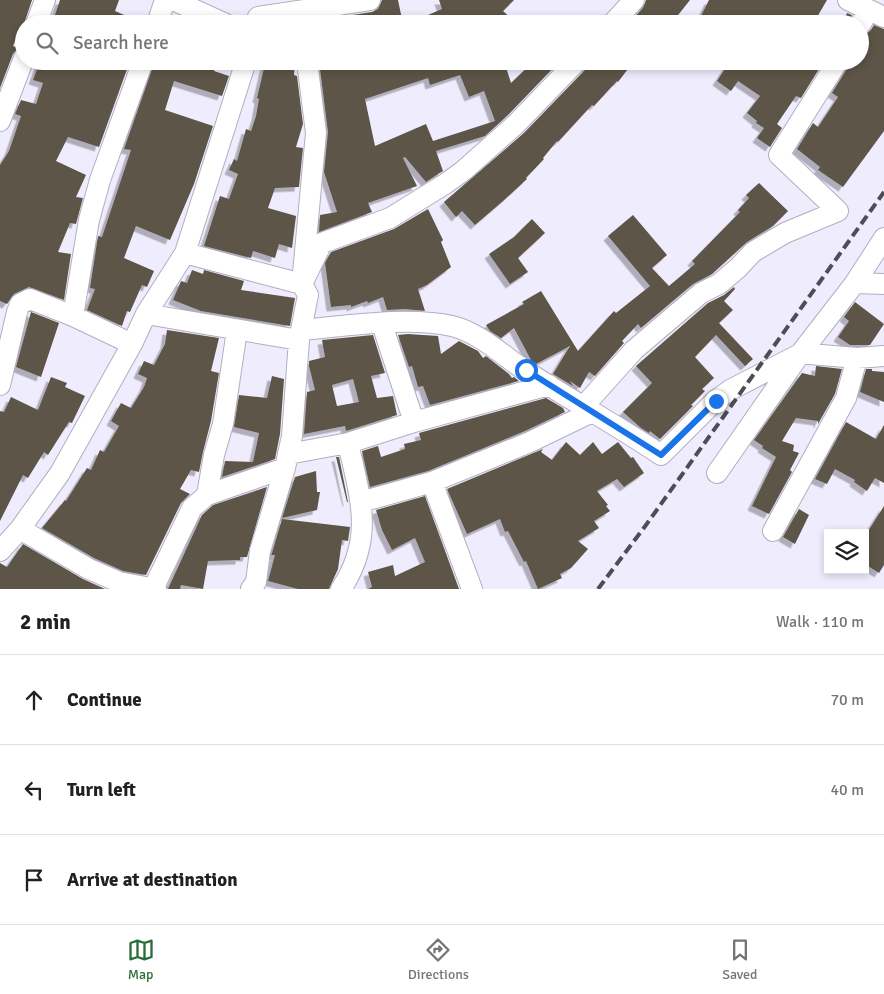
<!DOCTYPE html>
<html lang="en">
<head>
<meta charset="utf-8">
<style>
  :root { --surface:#fff; --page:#f6f6f6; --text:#202124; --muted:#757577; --line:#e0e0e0; --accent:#296e3a }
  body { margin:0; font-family:Signika,sans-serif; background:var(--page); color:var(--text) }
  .controls { position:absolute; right:15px; bottom:15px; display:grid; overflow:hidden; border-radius:0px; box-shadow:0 2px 8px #0003 }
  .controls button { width:45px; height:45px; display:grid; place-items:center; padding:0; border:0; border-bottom:1px solid var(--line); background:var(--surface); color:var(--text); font:25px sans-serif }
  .stop { position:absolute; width:15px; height:15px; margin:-11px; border:4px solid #1a73e8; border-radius:50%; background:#fff }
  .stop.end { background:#1a73e8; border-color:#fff; box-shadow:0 1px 5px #0008 }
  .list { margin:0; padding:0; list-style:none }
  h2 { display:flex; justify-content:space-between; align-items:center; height:65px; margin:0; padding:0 20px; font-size:21px }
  h2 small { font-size:16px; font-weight:400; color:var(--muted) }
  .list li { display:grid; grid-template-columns:32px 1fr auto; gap:15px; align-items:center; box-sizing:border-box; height:90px; padding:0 20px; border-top:1px solid var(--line) }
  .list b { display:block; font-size:19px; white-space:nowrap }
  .list em { font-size:16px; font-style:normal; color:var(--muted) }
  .icon { flex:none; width:28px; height:28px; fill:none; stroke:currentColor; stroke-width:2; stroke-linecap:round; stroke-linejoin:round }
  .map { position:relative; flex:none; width:884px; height:589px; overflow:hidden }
  .search { position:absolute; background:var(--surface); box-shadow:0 2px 8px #0003; left:15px; right:15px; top:15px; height:55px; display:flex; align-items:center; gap:12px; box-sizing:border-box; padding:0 18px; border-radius:28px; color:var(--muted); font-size:19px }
  .sheet { height:335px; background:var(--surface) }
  nav { display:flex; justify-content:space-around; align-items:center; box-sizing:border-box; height:70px; border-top:1px solid var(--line); background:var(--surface); font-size:14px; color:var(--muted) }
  nav a { display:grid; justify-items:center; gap:2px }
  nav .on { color:var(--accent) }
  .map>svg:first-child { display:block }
  .building { fill:#5d5447; fill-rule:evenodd; filter:url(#shadow) }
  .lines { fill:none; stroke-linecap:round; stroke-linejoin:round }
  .minor-casing { stroke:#b2aebf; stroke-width:22 }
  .minor { stroke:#fff; stroke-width:20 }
  .rail { stroke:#4e4d56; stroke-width:4; stroke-dasharray:10 5; stroke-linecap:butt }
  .route { stroke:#1a73e8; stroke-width:6 }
</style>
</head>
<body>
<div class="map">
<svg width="884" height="589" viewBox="0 0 884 589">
  <defs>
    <filter id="shadow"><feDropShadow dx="-4.5" dy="4.5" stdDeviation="0" flood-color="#0004"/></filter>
  </defs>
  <rect width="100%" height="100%" fill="#efecfd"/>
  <path class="building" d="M0,0H32L24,24H22L13,46L18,48L13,54L0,88Z
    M60,0H119L115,11L145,24H52Z
    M382,0H398L403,24L300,23L372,12L378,9Z
    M439,0H514L503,11L517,24H407L442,9Z
    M646,0H690L671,24H628L643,8Z
    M709,0H827L813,24H697Z
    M847,13L852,15L848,24H842Z
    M874,25L884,29V131L843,187L818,170L820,167L797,149L813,123L818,127L838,97L832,93L848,67L850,61H860V40L862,36L870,31Z
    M40,61H130L99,147L68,137L56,161L86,175L76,197L83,198L76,224L70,223L58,252L71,254L64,300L29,287L14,294L7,304L0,301V165L9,151L21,116L15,114L21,100L36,104L43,83L33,80Z
    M155,61H218L214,71L229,76L222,96L174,81L165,110L213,126L194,184L170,240L136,226L124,258L154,271L147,287L142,285L130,312L127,311L122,326L87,310L95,289L90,288L98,236L102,237L131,150L124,149Z
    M269,61H295L294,75L297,76L303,124L296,147L303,148L299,187L275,188L268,208L296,216L292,248L279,244L275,258L253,251L251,258L204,246L220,196L229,199L238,174L229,170L234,159L237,161L246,129L251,131L256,116L259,99L257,98L265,64L268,65Z
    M319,61L361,63L360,61H504L511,83L534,61H560L508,115L485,136L436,151L443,171L438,174L426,182L405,157L403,158L417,186L368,203L372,212L319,232L320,215L337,212L324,172L328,132ZM460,75L469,97L484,91L495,121L433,141L426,124L375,146L365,99L428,78L430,85Z
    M589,61H634L618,82L617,81L594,106L592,105L558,142L557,141L543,158L544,159L526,178L527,179L503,201L475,225L462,211L456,217L444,202L524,133L586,69Z
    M730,61H824L801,98L796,96L777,124L782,128L770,147L757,138L764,128L756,123L757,121L747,113L760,96L738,81L731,91L717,81Z
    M759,183L788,211L773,226L747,242L712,274L693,284L641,328L638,324L622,341L624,343L595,376L589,372L580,388L570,381L573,386L553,374L570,346L536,364L531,360L514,328L501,338L490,331L486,325L524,304L522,302L541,291L578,351L614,311L616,313L650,286L608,236L633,215L667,255L652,268L669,286L695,264L692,261L740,212L738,210L749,198L746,195Z
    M428,209L443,240L441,242L451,267L427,285L418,289L425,311L405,309L387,310L383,297L368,303L367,301L351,307V305L331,307L325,263L331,252L394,229Z
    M532,219L545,233L518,258L528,272L510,284L489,254L514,237Z
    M192,270L203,274L204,270L244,281L241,290L295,298L290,326L201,311L173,300L181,281L187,283Z
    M734,287L735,289L724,301L733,310L719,323L753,359L745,366L716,335L695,357L714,378L702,389L705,391L691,405L693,406L660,439L650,431L649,433L641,428L623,412L652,383L636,366L708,303L724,295Z
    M855,302L884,324L870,345H850L838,337L849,321L844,317Z
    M31,312L59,323L41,377L16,367Z
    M167,330L219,338L211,371L219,373L211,421L203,452L199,472L191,470L180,489L190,494L181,503L146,575L123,571L94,558L42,528L65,500L66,501L87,468L91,470L100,450L104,452L119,426L111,421L121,403L131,408L144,387L147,378L138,374L144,361L154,365L165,344Z
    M408,334L438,336L441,354L459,341L478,351L483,358L486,356L509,374L512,378L514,377L519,381L430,405L423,386L418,387L412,366L409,367L398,335Z
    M373,335L385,373L371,376L377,398L393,396L397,415L346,431L345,426L304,434L307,392L315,390L309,366V361L325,357L322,340ZM353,379L359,402L337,406L332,385Z
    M816,366L842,369L835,394L818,424V421L796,418L782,441L794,445L793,451L799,453L790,470L792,472L769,514L752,506L776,457L762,448L763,446L754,440L802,373L815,376Z
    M866,369H872V371L884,372V402L860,392Z
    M272,376L284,379L280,434L275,459L222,477L225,461L253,462L259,433L234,427L239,395L267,398Z
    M51,377L67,383L65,387L85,396L72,423L69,422L48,455L44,452L28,478L23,475L0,521V411L4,412L11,397L38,410Z
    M546,398L563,408L565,412L525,431L428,471L370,487L362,451L378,446L381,457L405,449L404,444L421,440L419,433Z
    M846,422L876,439L884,425V483L875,478L867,491L854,482L855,480L835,469L827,484L815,479Z
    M566,442L580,455L593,442L602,454L618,442L631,458L633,457L644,473L624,487L617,479L597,491L608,505L606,506L610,511L594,521L599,528L578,541L588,549L571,568L560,574L562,578L538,589L526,561L524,562L508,531L505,532L500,519L467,534L447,489L543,449L541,452L552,460Z
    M336,457H339L348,502H347Z
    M316,471L317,492H320L317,510L282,518L295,477Z
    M267,487L247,557H240V560L208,561L203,589L181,585L180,589H168L202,515L213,505Z
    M425,496L459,589H368L372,587L368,572L393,565L395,576L425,562L415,538L392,550L382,530L376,510Z
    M884,506V565L879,573L865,564V536Z
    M799,509L809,515L795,544L783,537Z
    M282,519L350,527L348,541L342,540L338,569L329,589H298L268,581L275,555H271L272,553Z
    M23,544L83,579L105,589H0V563L7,567Z"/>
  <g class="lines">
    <g class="minor-casing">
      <path id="minor" d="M173,0L226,24
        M848,0L884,17
        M258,17L370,0
        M36,24L45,0
        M157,24L165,0
        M612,24L634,0
        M860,25L869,10
        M0,121L24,58
        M185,253L302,284L322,243L390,218L445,184L463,171L516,124L577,61
        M855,283L884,284
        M146,314L299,340
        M73,316L89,220L100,180L143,61
        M382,324L414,422
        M301,330C346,326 408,316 452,326C480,333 502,355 526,371C570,400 617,425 661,455L715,401L730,390L800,354H810L857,358L884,356
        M0,385L17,312L20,304L30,299L73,316L132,344
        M583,407L634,350L701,293L719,284L738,268L753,252L785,233L838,211L779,155L838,61
        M288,454L348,443L414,422L549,385
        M717,473L800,354L855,283L884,238
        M432,482L472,589
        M207,495L214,455L223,424L237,330
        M361,502L432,482L530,442L592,412
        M20,529L89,569L119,582L156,589
        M773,531L846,398L857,358
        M0,551L20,529L60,473L132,344L146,314L185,253L246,61
        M153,589L192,508L207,495L285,468
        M251,589L256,582L260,551L285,468L292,436L299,340L308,295L302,284L316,133L307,61
        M341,589C375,538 360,497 348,443"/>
    </g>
    <use href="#minor" class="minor"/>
    <path class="rail" d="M598,589L646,525L884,192"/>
  </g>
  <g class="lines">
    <path class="route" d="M526,370L661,455L716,401"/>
  </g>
</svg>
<div class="controls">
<button><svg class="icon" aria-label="layers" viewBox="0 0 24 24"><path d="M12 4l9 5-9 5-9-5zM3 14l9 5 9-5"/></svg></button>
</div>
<div class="stop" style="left:526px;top:370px"></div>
<div class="stop end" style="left:716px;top:401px"></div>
<div class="search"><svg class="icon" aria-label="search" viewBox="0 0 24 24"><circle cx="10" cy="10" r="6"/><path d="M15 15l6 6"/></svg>Search here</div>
</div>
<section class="sheet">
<h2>2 min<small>Walk · 110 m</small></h2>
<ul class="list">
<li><svg class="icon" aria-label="ahead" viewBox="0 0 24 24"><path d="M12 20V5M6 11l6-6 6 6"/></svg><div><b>Continue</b></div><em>70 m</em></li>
<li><svg class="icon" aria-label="left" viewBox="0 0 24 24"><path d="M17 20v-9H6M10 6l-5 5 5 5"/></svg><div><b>Turn left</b></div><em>40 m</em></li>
<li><svg class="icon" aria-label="arrive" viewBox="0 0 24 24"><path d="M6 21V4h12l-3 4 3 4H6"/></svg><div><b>Arrive at destination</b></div></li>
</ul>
</section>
<nav>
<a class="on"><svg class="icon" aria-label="map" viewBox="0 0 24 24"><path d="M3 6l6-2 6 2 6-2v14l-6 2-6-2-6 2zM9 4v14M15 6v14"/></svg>Map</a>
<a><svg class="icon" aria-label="directions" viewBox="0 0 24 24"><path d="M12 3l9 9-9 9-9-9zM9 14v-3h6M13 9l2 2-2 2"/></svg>Directions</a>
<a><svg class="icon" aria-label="saved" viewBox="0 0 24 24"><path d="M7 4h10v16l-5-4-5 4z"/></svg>Saved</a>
</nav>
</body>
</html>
